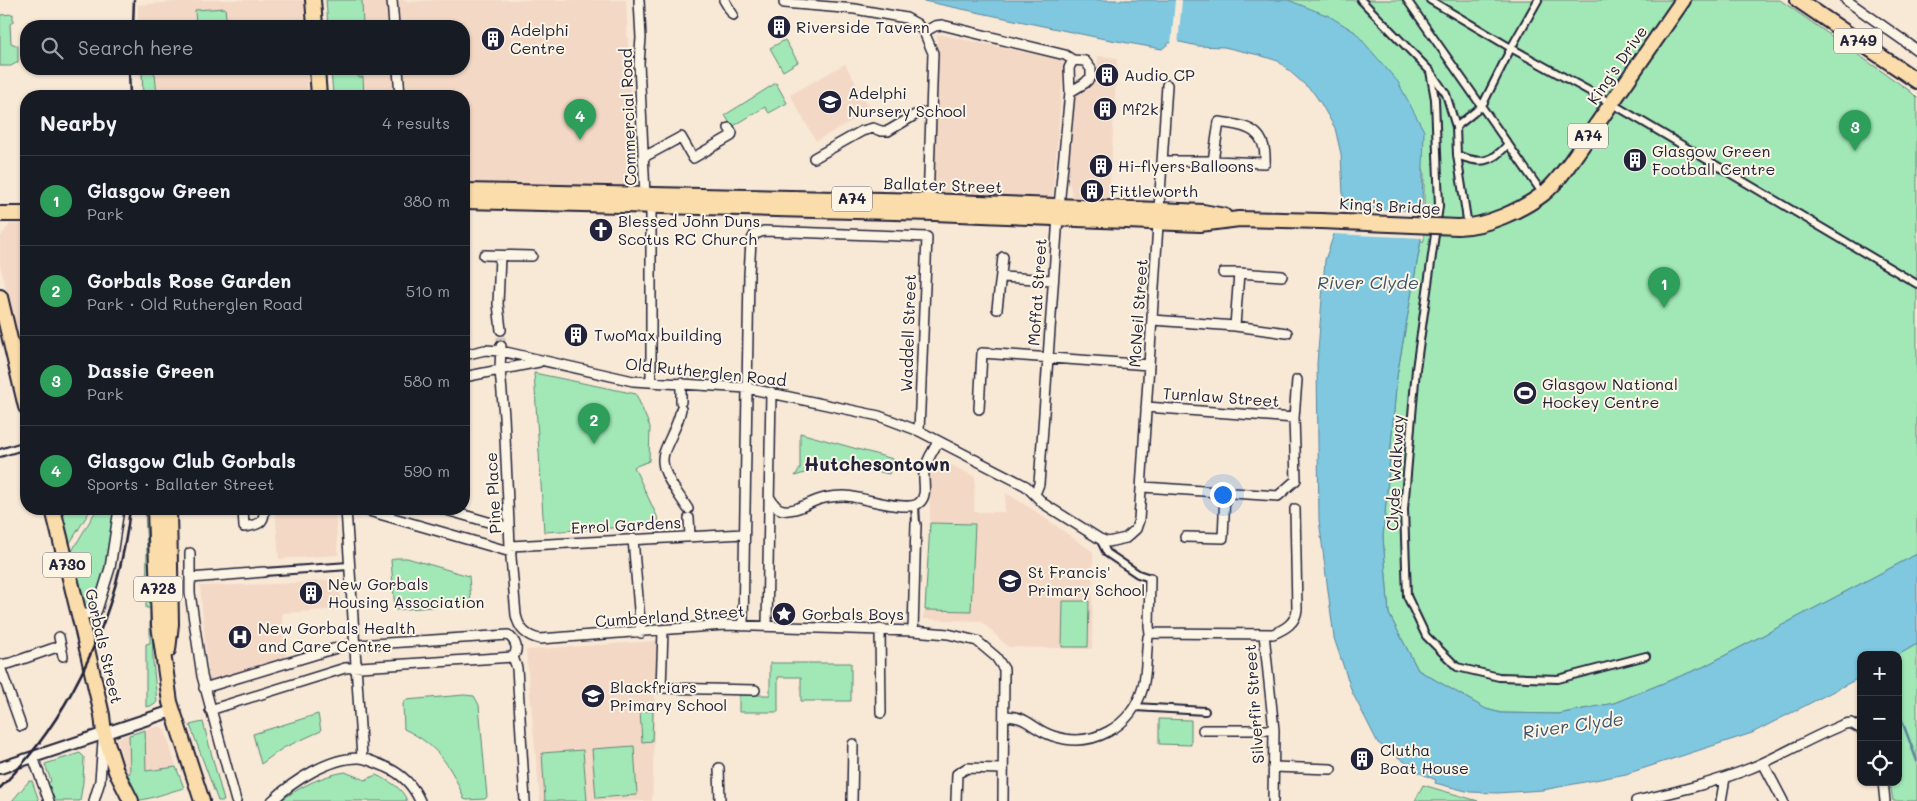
<!DOCTYPE html>
<html lang="en">
<head>
<meta charset="utf-8">
<style>
  :root { --surface:#171b24; --page:#20242c; --text:#f1f3f6; --muted:#9ea1a6; --line:#363941; --accent:#8c9099 }
  body { margin:0; font-family:Mali,sans-serif; background:var(--page); color:var(--text) }
  .controls { position:absolute; right:15px; bottom:15px; display:grid; overflow:hidden; border-radius:10px; box-shadow:0 1px 4px #0004 }
  .controls button { width:45px; height:45px; display:grid; place-items:center; padding:0; border:0; border-bottom:1px solid var(--line); background:var(--surface); color:var(--text); font:25px sans-serif }
  .you { position:absolute; left:1222px; top:494px; width:18px; height:18px; margin:-12px; border:4px solid #fff; border-radius:50%; background:#1a73e8; box-shadow:0 0 0 8px #1a73e833 }
  .badge { display:grid; place-items:center; width:32px; height:32px; border-radius:50%; background:var(--accent); color:#fff; font-size:16px; font-weight:700 }
  .pin { position:absolute; translate:-50% -41px; filter:drop-shadow(0 1px 2px #0008) }
  .pin::after { content:''; position:absolute; top:26px; width:18px; height:15px; background:inherit; clip-path:polygon(0 0,100% 0,50% 100%) }
  .list { margin:0; padding:0; list-style:none }
  h2 { display:flex; justify-content:space-between; align-items:center; height:65px; margin:0; padding:0 20px; font-size:21px }
  h2 small { font-size:16px; font-weight:400; color:var(--muted) }
  .list li { display:grid; grid-template-columns:32px 1fr auto; gap:15px; align-items:center; box-sizing:border-box; height:90px; padding:0 20px; border-top:1px solid var(--line) }
  .list b { display:block; font-size:19px; white-space:nowrap }
  .list p { margin:0; font-size:16px; white-space:nowrap; color:var(--muted) }
  .list em { font-size:16px; font-style:normal; color:var(--muted) }
  .icon { flex:none; width:28px; height:28px; fill:none; stroke:currentColor; stroke-width:2; stroke-linecap:round; stroke-linejoin:round }
  .map { position:relative; flex:none; width:1917px; height:801px; overflow:hidden }
  .search { position:absolute; background:var(--surface); box-shadow:0 1px 4px #0004; left:20px; top:20px; width:450px; height:55px; display:flex; align-items:center; gap:12px; box-sizing:border-box; padding:0 18px; border-radius:20px; color:var(--muted); font-size:19px }
  .panel { position:absolute; background:var(--surface); box-shadow:0 1px 4px #0004; left:20px; top:90px; width:450px; height:425px; border-radius:20px }
  .map>svg:first-child { display:block }
  .built { fill:#f3d8c5 }
  .green { fill:#a1e8b6; stroke:#628578 }
  .water { fill:#7fc8e0; stroke:#5a869e }
  .pier { fill:#f8e8d6 }
  .lines { fill:none; stroke-linecap:round; stroke-linejoin:round }
  .stream { stroke:#5a869e; stroke-width:2.5 }
  .minor-tunnel { stroke:#cdc0b7; stroke-width:9; stroke-dasharray:9 4.5; stroke-linecap:butt }
  .pedestrian-casing { stroke:#22223b; stroke-width:10 }
  .minor-casing { stroke:#22223b; stroke-width:12 }
  .tertiary-casing { stroke:#22223b; stroke-width:14 }
  .primary-casing { stroke:#22223b; stroke-width:18 }
  .pedestrian { stroke:#fcf5e5; stroke-width:6 }
  .minor { stroke:#fcf5e5; stroke-width:9 }
  .tertiary { stroke:#fcf5e5; stroke-width:10 }
  .primary { stroke:#fbddab; stroke-width:14 }
  .rail { stroke:#22223b; stroke-width:2.5 }
  .primary-bridge-casing { stroke:#22223b; stroke-width:18; stroke-linecap:butt }
  .primary-bridge { stroke:#fbddab; stroke-width:14 }
  .labels { text-anchor:middle; stroke-width:4; stroke-linejoin:round; paint-order:stroke }
  .shield { fill:#fcf5e5; stroke:#63616e; stroke-width:1 }
  .shield-label { font-size:15px; font-weight:bold; fill:#22223b }
  .poi-label { font-size:16px; fill:#22223b; stroke:#fcf5e5; text-anchor:start }
  .street-label { font-size:16px; fill:#22223b; stroke:#fcf5e5 }
  .water-label { font-size:18px; font-style:italic; fill:#3e546d; stroke:#fcf5e5 }
  .quarter-label { font-size:19px; font-weight:bold; fill:#22223b; stroke:#fcf5e5 }
</style>
</head>
<body>
<div class="map">
<svg width="1917" height="801" viewBox="0 0 1917 801">
  <rect width="100%" height="100%" fill="#f8e8d6"/>
  <filter id="ink" filterUnits="userSpaceOnUse"><feTurbulence type="fractalNoise" baseFrequency=".02" numOctaves="2"/><feDisplacementMap in="SourceGraphic" scale="10" xChannelSelector="R" yChannelSelector="G"/><feConvolveMatrix kernelMatrix="1 2 1 2 8 2 1 2 1" color-interpolation-filters="sRGB"/></filter>
  <g filter="url(#ink)">
    <path class="built" d="M199,0H304L305,26H138V5Z
      M362,0H407V2L438,0H626L634,186L464,183V96H364L363,77H358L357,69H464V26H363Z
      M937,34L1064,60L1052,200L933,195Z
      M1098,56L1117,58L1109,203L1074,201L1068,179L1072,104L1074,97L1089,89L1096,80Z
      M845,64L871,110L816,141L790,95Z
      M140,69H307L308,96H141Z
      M10,224H26V368L0,264V237Z
      M940,459L975,477L974,512H1004L1006,493L1035,511L1093,552L1092,649L1008,647L981,621L922,619L925,610L930,523V477Z
      M275,509H335L338,555L279,559Z
      M340,579L341,609L282,613L286,658L209,682L200,586L280,584Z
      M657,641L652,801H540L526,650Z
      M160,726L165,730L176,767L127,774L117,738Z"/>
    <path class="green" d="M326,0H362L363,26H328Z
      M1268,0H1780L1910,91L1917,98V554L1703,667L1614,703L1558,714L1501,713L1486,709L1418,670L1389,614L1383,537L1397,376L1421,240L1423,242L1424,239V171L1355,32L1326,15Z
      M225,8L227,26H196L195,10Z
      M13,14V22L10,24L11,43L18,46V62L11,66H0V15Z
      M785,40L798,62L783,71L770,48Z
      M142,69H145V72L151,71L155,74L157,96H143Z
      M331,69H357L358,77H363L364,96H333Z
      M776,83L787,103L769,113L765,107L732,127L725,115Z
      M534,373L636,394L650,427L649,461L634,467L661,525L544,532Z
      M800,433L893,459L889,474L850,465L827,466L795,476L800,468Z
      M61,509H91L70,543H69Z
      M97,509H116L107,571L92,609L86,610L72,551Z
      M145,509L151,589L153,661L157,702L154,705L146,707V644L150,643V608H146L147,553Z
      M930,523L975,524L971,611L925,610Z
      M395,558H407L469,576L471,604L395,610L391,560Z
      M1063,601H1089L1088,647H1062Z
      M1917,644V801H1893L1890,782H1898V655Z
      M770,663H851V701H801V677H778V712H739V695H770Z
      M464,695L474,696L479,705L487,797L485,799L467,800L464,799C452,766 436,744 404,729L403,704L406,700Z
      M640,711H653L652,741L642,742Z
      M318,714L321,731L283,748L261,764L253,734Z
      M1159,719L1191,720V745L1159,744Z
      M203,722L224,801H218L190,725Z
      M145,730L146,771L176,767L184,788C167,792 147,801 131,801V780L127,774L130,773L129,735Z
      M634,746L637,795L596,798L592,749Z
      M583,750L587,801H545L542,753Z
      M80,753L84,757L83,782L80,801H54L48,783L51,781L45,764Z
      M345,772L365,780L376,775C389,781 402,787 407,801H280C300,787 321,776 345,772Z
      M29,781H32L39,801H12Z
      M1423,785L1478,801H1415Z"/>
    <path class="water" d="M919,0H1288L1329,16L1355,32L1398,82L1424,131L1421,240L1397,376L1383,537L1389,614L1418,670L1486,709L1501,713L1558,714L1614,703L1703,667L1917,554V644L1898,655H1861V677L1752,733L1626,774L1543,790L1497,793L1470,792L1435,783L1436,780L1411,769L1412,767L1378,743L1352,692L1334,638L1319,520L1317,364L1325,260L1341,214L1343,194L1341,154L1335,128L1320,102L1313,92L1278,61L1259,55L1224,47L1198,46L1180,42L1169,43L1162,49L1100,38Z"/>
    <path class="pier" d="M1175,0H1182L1178,45H1171Z
      M1340,208L1424,212V238L1332,234Z"/>
    <g class="lines">
      <path class="stream" d="M1898,710L1917,761"/>
      <path class="minor-tunnel" d="M501,346V330"/>
      <g class="pedestrian-casing">
        <path id="pedestrian" d="M1361,0L1430,71L1446,94L1456,127L1457,155L1468,226
          M1407,0L1543,194
          M1430,0L1511,48L1611,103L1917,284
          M1430,71L1435,99L1439,206L1416,369L1404,509L1407,596L1426,636L1457,667L1499,677L1558,679L1646,656
          M1456,127L1482,106L1511,48L1538,0
          M1457,155C1480,164 1491,164 1508,144
          M0,453L26,445
          M915,505L916,524
          M1100,539L1107,553L1138,574L1150,578
          M264,572L349,566
          M1135,707L1205,711"/>
      </g>
      <g class="minor-casing">
        <path id="minor" d="M392,0L394,26
          M639,0L641,38L639,63L645,195L651,206V381
          M724,0L733,15
          M1846,0L1917,50
          M784,3L855,9L906,18L917,24L924,32L935,26L942,25L1065,55L1073,60
          M924,32L933,53L928,205
          M398,69L400,96
          M644,157L681,137L693,158L731,136L732,133L729,128
          M814,158L862,131L873,128L881,131H888L915,115L931,111
          M1162,161H1213L1219,122C1247,126 1267,129 1265,163L1213,161
          M484,255L532,256
          M500,256L498,304L501,330
          M1223,273H1239
          M1001,277L1053,280
          M997,309L1003,257
          M1153,320L1235,326L1287,333
          M1235,326L1239,273L1282,276
          M501,346L500,370L504,416L510,546L516,615C519,629 526,636 540,639L724,625L913,631L948,634L977,641L996,657L1004,669L1003,801
          M464,355L485,350L501,351L633,381L747,388L879,416L919,431L1026,486L1044,504L1100,539L1108,542L1126,538L1136,529L1139,520L1167,85
          M464,377L539,362
          M681,383V402
          M1146,407L1294,418
          M681,409C678,426 669,438 664,453C658,471 679,494 688,509
          M979,409L982,353L1149,365
          M1143,487L1278,496L1296,480L1294,418L1297,380
          M1035,494L1039,484L1058,217L1070,92L1069,68L1073,60L1085,61L1091,69V77L1085,83L1070,92
          M770,498C773,503 775,507 780,509C793,514 809,502 821,499C828,497 836,496 844,496C860,496 907,513 919,503C928,496 923,482 924,473C925,462 933,451 938,442
          M243,509L244,527C257,525 265,524 264,509
          M346,509L362,758
          M362,509L511,552
          M443,509L509,528
          M689,518L690,536
          M1185,537L1223,538L1225,493
          M633,539L641,633
          M510,546L744,534
          M190,553V593L202,676L236,801
          M191,578L264,572
          M79,615L94,613L97,610L110,568L119,509
          M743,626L749,274L751,241L755,234L764,231L927,237L919,431
          M767,626L771,392
          M880,629L881,713
          M663,631L661,688L755,690
          M913,631L916,524
          M1150,633L1273,634C1285,629 1296,623 1297,609L1295,509
          M1264,634L1274,730L1273,801
          M59,637L63,656
          M513,657L517,668L525,801
          M0,665L11,663L60,646
          M0,667L21,726
          M204,688L343,646L508,635C516,641 519,649 513,657
          M210,710L345,668L513,657
          M1004,716C1029,716 1031,729 1053,736C1092,749 1132,727 1143,687C1147,670 1146,653 1148,637L1150,633L1149,626L1150,578
          M1203,730H1274
          M33,757L49,801
          M1763,763L1783,801
          M1273,767L1331,769
          M719,768L720,801
          M1883,782L1885,801
          M94,801L100,781L103,741
          M272,801C293,781 330,757 360,758C369,759 378,764 386,767C402,774 413,785 420,801
          M852,801L853,744
          M956,801L957,774L967,768L1002,769
          M1636,801C1675,792 1714,783 1751,768C1783,755 1813,736 1845,724L1851,723L1861,729
          M1721,801L1725,778"/>
      </g>
      <g class="tertiary-casing">
        <path id="tertiary" d="M0,768L172,711"/>
      </g>
      <g class="primary-casing">
        <path id="primary" d="M313,0L315,26
          M1798,0L1917,81
          M317,69L319,96
          M464,191L928,201L1159,210L1203,212L1224,216
          M464,201L934,213L1200,224L1239,219L1321,221
          M0,214H26
          M1458,227C1485,227 1522,210 1543,194C1557,183 1567,167 1577,153L1683,0
          M0,297L26,407
          M53,509L82,627L102,715L104,733L116,771L131,801
          M155,509L159,625L170,702L202,801
          M168,650L171,624L169,509"/>
      </g>
      <use href="#pedestrian" class="pedestrian"/>
      <use href="#minor" class="minor"/>
      <use href="#tertiary" class="tertiary"/>
      <use href="#primary" class="primary"/>
      <path class="rail" d="M133,26L134,0
        M129,69L130,96
        M0,788C73,716 119,610 130,509"/>
      <g class="primary-bridge-casing">
        <path id="primary-bridge" d="M1321,221L1458,227"/>
      </g>
      <use href="#primary-bridge" class="primary-bridge"/>
    </g>
  </g>
  <defs>
    <g id="building-disc" transform="scale(1.25)"><circle r="9.5" fill="#22223b" stroke="#fcf5e5"/><path d="M-4-6H4V6H1V3H-1V6H-4ZM-2.5-4.3h1.7v1.8h-1.7ZM.8-4.3h1.7v1.8H.8ZM-2.5-1h1.7V.8h-1.7ZM.8-1h1.7V.8H.8Z" fill="#fff"/></g>
    <g id="school-disc" transform="scale(1.25)"><circle r="9.5" fill="#22223b" stroke="#fcf5e5"/><path d="M0-5L7-2L0 1L-7-2ZM-4 1L0 2.5L4 1V4Q0 6-4 4Z" fill="#fff"/></g>
    <g id="church-disc" transform="scale(1.25)"><circle r="9.5" fill="#22223b" stroke="#fcf5e5"/><path d="M-1.2-6h2.4v3.5h3.3v2.4h-3.3V6h-2.4V-.1h-3.3v-2.4h3.3Z" fill="#fff"/></g>
    <g id="stadium-disc" transform="scale(1.25)"><circle r="9.5" fill="#22223b" stroke="#fcf5e5"/><path d="M0-5a6.5 5 0 1 0 0 10a6.5 5 0 1 0 0-10ZM-3.5-1.8h7v3.6h-7Z" fill="#fff"/></g>
    <g id="sight-disc" transform="scale(1.25)"><circle r="9.5" fill="#22223b" stroke="#fcf5e5"/><path d="M0-6L1.8-2.2L6-1.7L2.9 1.2L3.7 5.4L0 3.3L-3.7 5.4L-2.9 1.2L-6-1.7L-1.8-2.2Z" fill="#fff"/></g>
    <g id="hospital-disc" transform="scale(1.25)"><circle r="9.5" fill="#22223b" stroke="#fcf5e5"/><path d="M-5-5h3v3.5h4V-5h3V5h-3V1.5h-4V5h-3Z" fill="#fff"/></g>
  </defs>
  <g fill-rule="evenodd">
    <use href="#building-disc" x="779" y="27"/>
    <use href="#building-disc" x="493" y="39"/>
    <use href="#building-disc" x="1107" y="75"/>
    <use href="#school-disc" x="830" y="102"/>
    <use href="#building-disc" x="1105" y="109"/>
    <use href="#building-disc" x="1635" y="160"/>
    <use href="#building-disc" x="1101" y="166"/>
    <use href="#building-disc" x="1092" y="191"/>
    <use href="#church-disc" x="601" y="230"/>
    <use href="#building-disc" x="576" y="335"/>
    <use href="#stadium-disc" x="1525" y="393"/>
    <use href="#school-disc" x="1010" y="581"/>
    <use href="#building-disc" x="311" y="593"/>
    <use href="#sight-disc" x="784" y="614"/>
    <use href="#hospital-disc" x="240" y="637"/>
    <use href="#school-disc" x="593" y="696"/>
    <use href="#building-disc" x="1362" y="759"/>
  </g>
  <g class="labels">
    <g class="shield">
      <rect x="1834" y="28.5" width="48" height="25" rx="4"/>
      <rect x="1568" y="123.5" width="40" height="25" rx="4"/>
      <rect x="832" y="186.5" width="40" height="25" rx="4"/>
      <rect x="43" y="552.5" width="48" height="25" rx="4"/>
      <rect x="134" y="576.5" width="48" height="25" rx="4"/>
    </g>
    <g class="shield-label">
      <text x="1858" y="46">A749</text>
      <text x="1588" y="141">A74</text>
      <text x="852" y="204">A74</text>
      <text x="67" y="570">A730</text>
      <text x="158" y="594">A728</text>
    </g>
    <g class="poi-label">
      <text x="796" y="33">Riverside Tavern</text>
      <text x="510" y="36">Adelphi<tspan x="510" dy="18">Centre</tspan></text>
      <text x="1124" y="81">Audio CP</text>
      <text x="848" y="99">Adelphi<tspan x="848" dy="18">Nursery School</tspan></text>
      <text x="1122" y="115">Mf2k</text>
      <text x="1652" y="157">Glasgow Green<tspan x="1652" dy="18">Football Centre</tspan></text>
      <text x="1118" y="172">Hi-flyers Balloons</text>
      <text x="1110" y="197">Fittleworth</text>
      <text x="618" y="227">Blessed John Duns<tspan x="618" dy="18">Scotus RC Church</tspan></text>
      <text x="594" y="341">TwoMax building</text>
      <text x="1542" y="390">Glasgow National<tspan x="1542" dy="18">Hockey Centre</tspan></text>
      <text x="1028" y="578">St Francis'<tspan x="1028" dy="18">Primary School</tspan></text>
      <text x="328" y="590">New Gorbals<tspan x="328" dy="18">Housing Association</tspan></text>
      <text x="802" y="620">Gorbals Boys</text>
      <text x="258" y="634">New Gorbals Health<tspan x="258" dy="18">and Care Centre</tspan></text>
      <text x="610" y="693">Blackfriars<tspan x="610" dy="18">Primary School</tspan></text>
      <text x="1380" y="756">Clutha<tspan x="1380" dy="18">Boat House</tspan></text>
    </g>
    <g class="street-label">
      <text transform="translate(1617 65) rotate(-55)" y="6">King's Drive</text>
      <text transform="translate(628 117) rotate(-92)" y="6">Commercial Road</text>
      <text transform="translate(943 185) rotate(2)" y="6">Ballater Street</text>
      <text transform="translate(1390 206) rotate(3)" y="6">King's Bridge</text>
      <text transform="translate(1037 292) rotate(-86)" y="6">Moffat Street</text>
      <text transform="translate(1138 313) rotate(-86)" y="6">McNeil Street</text>
      <text transform="translate(908 333) rotate(-88)" y="6">Waddell Street</text>
      <text transform="translate(706 372) rotate(6)" y="6">Old Rutherglen Road</text>
      <text transform="translate(1221 397) rotate(4)" y="6">Turnlaw Street</text>
      <text transform="translate(1395 473) rotate(-87)" y="6">Clyde Walkway</text>
      <text transform="translate(493 493) rotate(-93)" y="6">Pine Place</text>
      <text transform="translate(626 525) rotate(-3)" y="6">Errol Gardens</text>
      <text transform="translate(670 616) rotate(-4)" y="6">Cumberland Street</text>
      <text transform="translate(104 646) rotate(77)" y="6">Gorbals Street</text>
      <text transform="translate(1254 704) rotate(-94)" y="6">Silverfir Street</text>
    </g>
    <g class="water-label">
      <text x="1368" y="289">River Clyde</text>
      <text transform="translate(1573 726) rotate(-8)" y="6">River Clyde</text>
    </g>
    <g class="quarter-label">
      <text x="877" y="471">Hutchesontown</text>
    </g>
  </g>
</svg>
<div class="controls">
<button>+</button>
<button>−</button>
<button><svg class="icon" aria-label="locate" viewBox="0 0 24 24"><circle cx="12" cy="12" r="6"/><path d="M12 2v4M12 18v4M2 12h4M18 12h4"/></svg></button>
</div>
<div class="you"></div>
<div class="pin badge" style="left:1664px;top:308px;background:#2e9e5b">1</div>
<div class="pin badge" style="left:594px;top:444px;background:#2e9e5b">2</div>
<div class="pin badge" style="left:1855px;top:151px;background:#2e9e5b">3</div>
<div class="pin badge" style="left:580px;top:140px;background:#2e9e5b">4</div>
<div class="search"><svg class="icon" aria-label="search" viewBox="0 0 24 24"><circle cx="10" cy="10" r="6"/><path d="M15 15l6 6"/></svg>Search here</div>
<section class="panel">
<h2>Nearby<small>4 results</small></h2>
<ul class="list">
<li><span class="badge" style="background:#2e9e5b">1</span><div><b>Glasgow Green</b><p>Park</p></div><em>380 m</em></li>
<li><span class="badge" style="background:#2e9e5b">2</span><div><b>Gorbals Rose Garden</b><p>Park · Old Rutherglen Road</p></div><em>510 m</em></li>
<li><span class="badge" style="background:#2e9e5b">3</span><div><b>Dassie Green</b><p>Park</p></div><em>580 m</em></li>
<li><span class="badge" style="background:#2e9e5b">4</span><div><b>Glasgow Club Gorbals</b><p>Sports · Ballater Street</p></div><em>590 m</em></li>
</ul>
</section>
</div>
</body>
</html>
